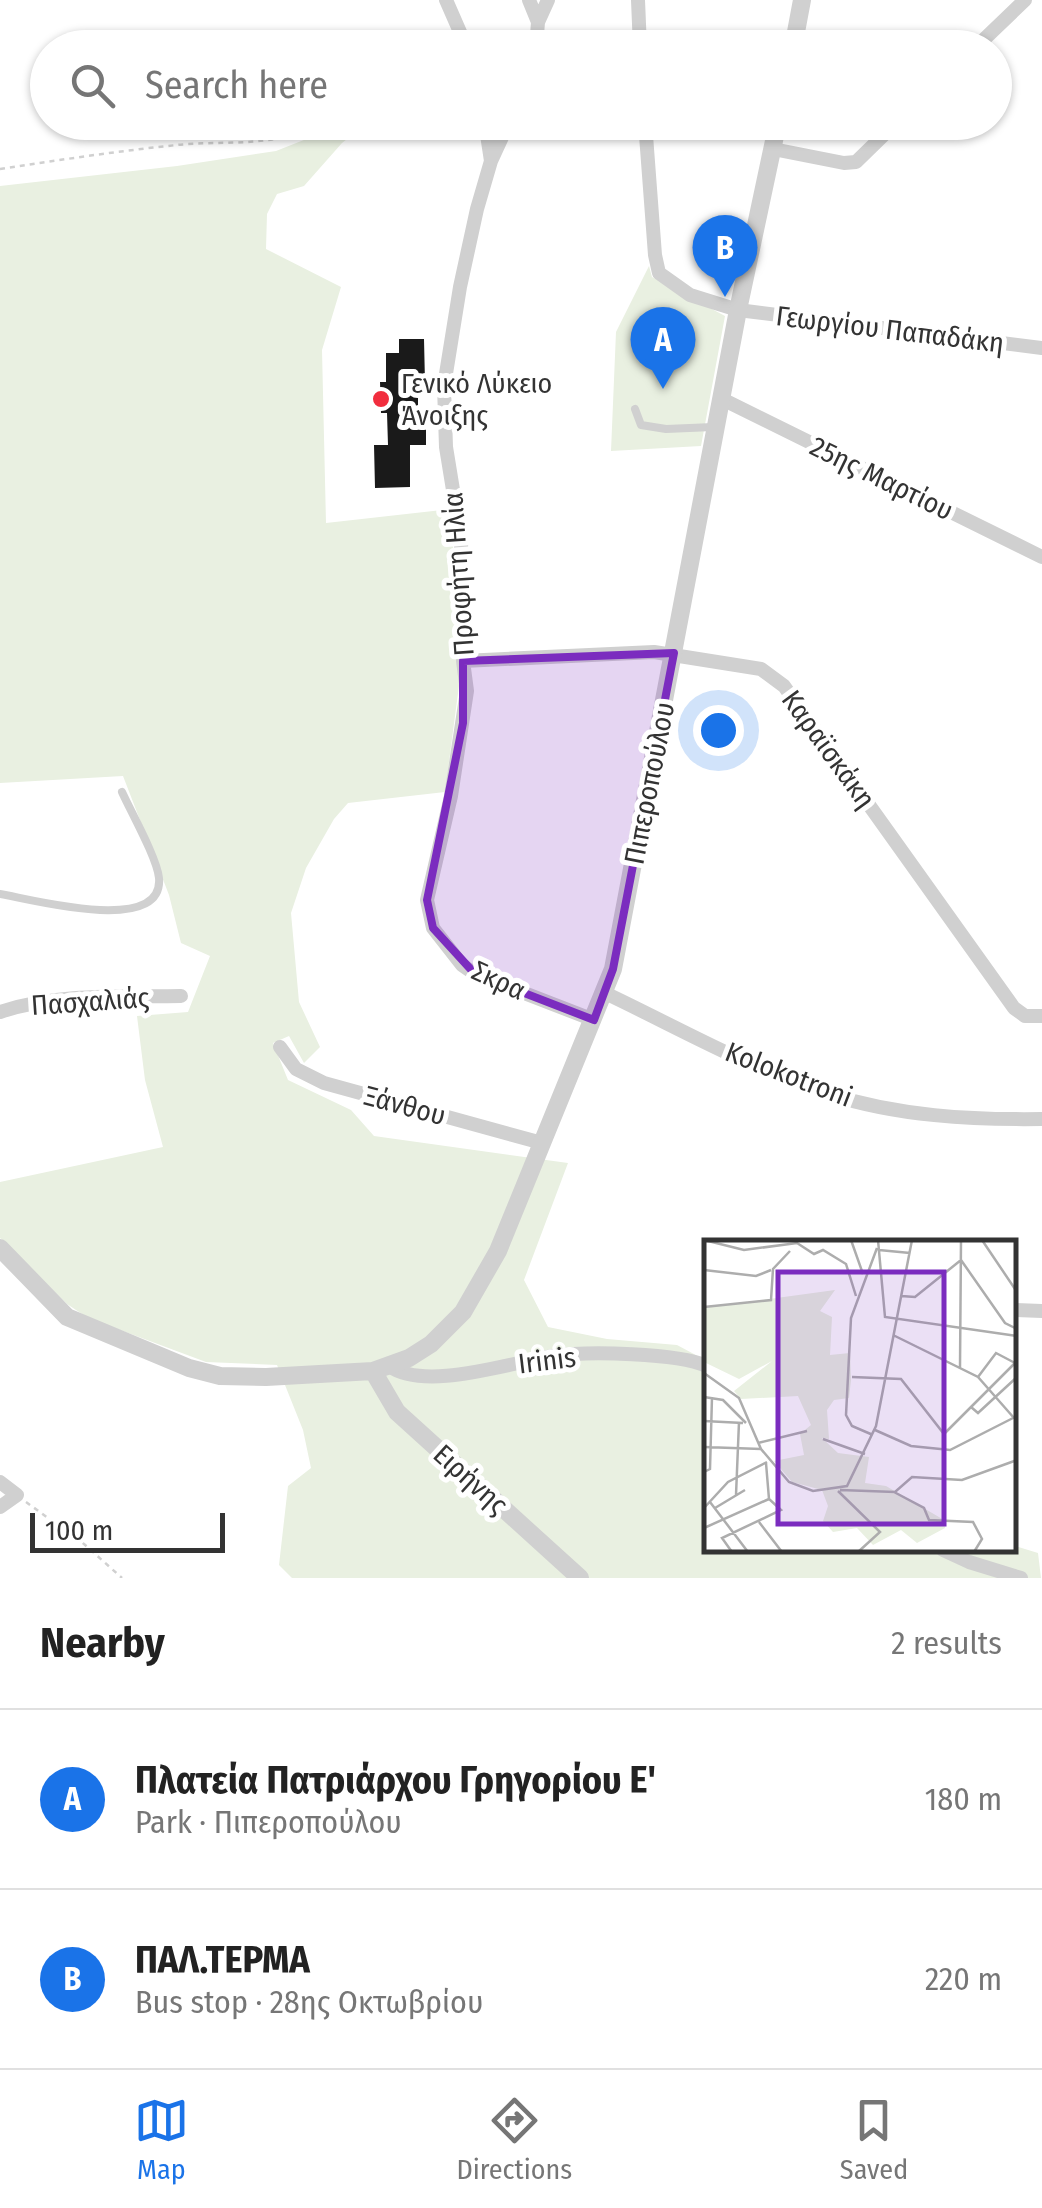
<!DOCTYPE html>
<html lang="en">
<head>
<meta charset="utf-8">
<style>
  :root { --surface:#fff; --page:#f6f6f6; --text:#222; --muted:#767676; --line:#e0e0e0; --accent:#1a73e8 }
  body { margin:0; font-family:"Fira Sans Condensed",sans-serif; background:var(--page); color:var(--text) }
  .scale { position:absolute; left:30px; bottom:25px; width:195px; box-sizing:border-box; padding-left:10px; border:5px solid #333; border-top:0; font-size:28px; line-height:35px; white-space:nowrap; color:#333; -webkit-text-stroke:8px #fff; paint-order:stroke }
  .you { position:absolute; left:718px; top:730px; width:35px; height:35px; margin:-25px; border:8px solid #fff; border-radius:50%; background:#1a73e8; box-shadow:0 0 0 15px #1a73e833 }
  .badge { display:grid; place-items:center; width:65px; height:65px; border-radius:50%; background:var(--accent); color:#fff; font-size:32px; font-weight:700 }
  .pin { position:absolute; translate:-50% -82px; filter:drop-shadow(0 2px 5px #0008) }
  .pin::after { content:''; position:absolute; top:52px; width:35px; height:30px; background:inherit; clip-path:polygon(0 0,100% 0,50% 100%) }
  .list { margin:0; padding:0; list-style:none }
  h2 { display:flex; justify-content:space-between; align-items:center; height:130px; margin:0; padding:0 40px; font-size:42px }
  h2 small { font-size:32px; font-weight:400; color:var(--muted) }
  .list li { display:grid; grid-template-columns:65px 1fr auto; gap:30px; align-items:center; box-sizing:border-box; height:180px; padding:0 40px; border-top:2px solid var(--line) }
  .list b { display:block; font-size:38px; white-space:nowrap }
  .list p { margin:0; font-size:32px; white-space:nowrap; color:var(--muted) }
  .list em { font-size:32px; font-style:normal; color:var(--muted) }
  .icon { flex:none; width:55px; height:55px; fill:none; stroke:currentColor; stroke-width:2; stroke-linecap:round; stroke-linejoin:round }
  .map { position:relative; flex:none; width:1042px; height:1578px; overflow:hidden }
  .search { position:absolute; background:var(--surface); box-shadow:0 2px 8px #0004; left:30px; right:30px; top:30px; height:110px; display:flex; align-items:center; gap:25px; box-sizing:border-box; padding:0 35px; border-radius:55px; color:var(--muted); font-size:38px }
  .sheet { height:490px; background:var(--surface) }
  nav { display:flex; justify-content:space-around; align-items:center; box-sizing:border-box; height:140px; border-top:2px solid var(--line); background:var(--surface); font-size:28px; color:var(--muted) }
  nav a { display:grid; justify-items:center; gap:5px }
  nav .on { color:var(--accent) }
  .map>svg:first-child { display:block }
  .green { fill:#e9f0e1 }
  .building { fill:#1a1a1a }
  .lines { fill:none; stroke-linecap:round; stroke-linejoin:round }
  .path { stroke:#d0d0d0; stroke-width:2.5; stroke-dasharray:5 5; stroke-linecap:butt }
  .service { stroke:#d0d0d0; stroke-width:8 }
  .minor { stroke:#d0d0d0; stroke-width:14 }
  .tertiary { stroke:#d0d0d0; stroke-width:18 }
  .marked { fill:#7b2cbf; fill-opacity:0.2; stroke:#7b2cbf; stroke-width:8; stroke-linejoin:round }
  .poi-dot { fill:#f12e3e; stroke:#fff; stroke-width:4 }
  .labels { text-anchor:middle; stroke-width:10; stroke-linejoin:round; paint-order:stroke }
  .street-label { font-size:28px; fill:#333; stroke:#fff }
  .poi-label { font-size:28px; fill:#333; stroke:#fff; text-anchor:start }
  .inset-road { fill:none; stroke:#adadad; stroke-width:2.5 }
  .view { fill:#7b2cbf; fill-opacity:0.15; stroke:#7b2cbf; stroke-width:5 }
  .inset-edge { fill:none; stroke:#333; stroke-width:5 }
</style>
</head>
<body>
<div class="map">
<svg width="1042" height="1578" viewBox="0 0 1042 1578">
  <rect width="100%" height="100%" fill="#fff"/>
  <path class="green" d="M331,123H360L361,128L342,143L304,186L277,194L267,214L266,249L341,287L322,350L326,523L451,509L460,678L445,792L348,803L334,819L306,868L291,913L299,1002L320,1047L304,1063L289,1036L273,1043L288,1080L351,1110L374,1136L568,1163L524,1280L548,1327L607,1339L677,1345L707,1361V1550H1014L1015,1546L1038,1553L1041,1578H292L279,1565L288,1486L311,1468L303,1430L277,1365L206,1362L88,1318L67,1304L0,1238V1182L163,1147L145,1080L137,1016L188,1012L210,956L181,943L169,895L123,776L0,783V186L177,166L276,151L314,136Z
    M649,266L652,277L725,316L701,446L611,451L616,332Z"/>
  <path class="building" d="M399,339H424L425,383H418V413H426V445H410V487L375,488L374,445H388L387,413H381L380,382H386V353H399Z"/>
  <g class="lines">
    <path class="path" d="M0,169C59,160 118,151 177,145C223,140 279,149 320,122
      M26,1502L84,1544L122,1578"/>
    <path class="service" d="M635,409L641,425L666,429L713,427
      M0,894C31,899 164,936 159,878C157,858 131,812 122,792"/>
    <path class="minor" d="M446,0L467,48
      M529,0L538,22L536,48
      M638,0L640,48
      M538,22L548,0
      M975,48L1025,0
      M485,122L491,161
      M509,122L491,161L477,209L460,287L444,386L446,447L461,539L463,661L467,691L451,796L427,900L433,928L462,965L475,974L594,1020
      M645,122L655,255L659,273L690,295L738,310L1042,348
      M773,149L844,163L856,162L897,122
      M722,399L1042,557
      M463,661L654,652L761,669L784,686L1014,1008L1025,1016H1042
      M605,993C679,1028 752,1070 829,1094C897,1116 971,1120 1042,1119
      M0,1012C57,993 121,997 181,996
      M280,1047L296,1069L324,1083L542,1143
      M1014,1310L1042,1311
      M389,1366C426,1392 511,1362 554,1356C588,1351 677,1353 707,1366
      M0,1482L17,1495L0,1507
      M943,1550L969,1562L1021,1578"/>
    <path class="tertiary" d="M793,48L802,0
      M0,1248L67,1317L189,1368L220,1376L266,1377L373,1371L409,1358L431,1344L463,1312L498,1251L613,969L738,310L778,122
      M373,1371L397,1412L580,1578"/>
  </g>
  <path class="marked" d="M674,653L613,969L594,1020L475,974L433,928L427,900L463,723V661Z"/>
  <circle class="poi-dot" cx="381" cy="399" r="10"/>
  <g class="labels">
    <g class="street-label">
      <text transform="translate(890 329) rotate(7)" y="10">Γεωργίου Παπαδάκη</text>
      <text transform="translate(882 478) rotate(26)" y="10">25ης Μαρτίου</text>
      <text transform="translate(458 574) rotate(-94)" y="10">Προφήτη Ηλία</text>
      <text transform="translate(829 749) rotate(54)" y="10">Καραϊσκάκη</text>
      <text transform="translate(649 783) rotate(-79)" y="10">Πιπεροπούλου</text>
      <text transform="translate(499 980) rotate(25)" y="10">Σκρα</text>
      <text transform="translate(90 1001) rotate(-4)" y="10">Πασχαλιάς</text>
      <text transform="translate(789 1074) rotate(21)" y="10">Kolokotroni</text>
      <text transform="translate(405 1105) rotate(15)" y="10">Ξάνθου</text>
      <text transform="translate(547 1360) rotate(-7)" y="10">Irinis</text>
      <text transform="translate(471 1479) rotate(42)" y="10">Ειρήνης</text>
    </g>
    <g class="poi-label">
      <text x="401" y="393">Γενικό Λύκειο<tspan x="401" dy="32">Άνοιξης</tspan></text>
    </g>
  </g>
  <g transform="translate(704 1240)">
    <rect width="312" height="312" fill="#fff"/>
    <path d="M131,50L116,71L128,77L126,115L146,113L147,140L145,158L130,160L123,170L125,199L118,198L134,213L165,217L161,243L182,246L240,280L241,288L213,303L197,290L169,305L153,288L129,292L119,281L124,266L118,250L88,242L70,221L100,215L96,194L107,185L94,156L37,159L30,151L68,121L35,139L0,122V68Z" fill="#e9f0e1"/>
    <path class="inset-road" d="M0,0L40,10L93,3L110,14L119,10L142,24L152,56M147,0L159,34M174,0L181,77L313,96M278,0L313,52M175,10L206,13M257,20L301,83L313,89M0,30L52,36L67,30M197,56L211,57L257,20M0,67L67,60L69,29L86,11M189,95L274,137L310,178M256,128L257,0M0,133L35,158L57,209L85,242L109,251L143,246L172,186L208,0M148,137L197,139L240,194L313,121M274,137L292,113L311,123M0,157L19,160L42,183M267,167L274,173L313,137M0,181L39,183M171,190L207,206L246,210L313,176M169,195L148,186L142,175L147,78L173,8M119,199L161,214M54,203L103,191M0,207L57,209M0,232L6,229L8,157M136,250L191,252L208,237L258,240L313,220M134,251L176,292L154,312M190,252L220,268L225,280L269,282L278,299L270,312M32,255L35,182M6,262L44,312M0,268L24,242L63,222M11,268L41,250M55,282L78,312M0,288L65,259M28,312L18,298L77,270L65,259L62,223"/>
    <path class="view" d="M74,32H240V284H74Z"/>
    <rect width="312" height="312" class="inset-edge"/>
  </g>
</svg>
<div class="scale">100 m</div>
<div class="you"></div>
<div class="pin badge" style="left:663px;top:389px">A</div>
<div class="pin badge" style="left:725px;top:297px">B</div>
<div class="search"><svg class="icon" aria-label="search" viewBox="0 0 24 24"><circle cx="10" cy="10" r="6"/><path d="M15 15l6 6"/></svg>Search here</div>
</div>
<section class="sheet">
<h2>Nearby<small>2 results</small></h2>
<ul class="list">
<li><span class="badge">A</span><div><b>Πλατεία Πατριάρχου Γρηγορίου Ε'</b><p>Park · Πιπεροπούλου</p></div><em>180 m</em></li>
<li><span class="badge">B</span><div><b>ΠΑΛ.ΤΕΡΜΑ</b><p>Bus stop · 28ης Οκτωβρίου</p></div><em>220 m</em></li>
</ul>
</section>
<nav>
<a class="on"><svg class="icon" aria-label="map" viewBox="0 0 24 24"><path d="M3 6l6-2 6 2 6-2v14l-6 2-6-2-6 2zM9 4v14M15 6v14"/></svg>Map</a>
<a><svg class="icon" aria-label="directions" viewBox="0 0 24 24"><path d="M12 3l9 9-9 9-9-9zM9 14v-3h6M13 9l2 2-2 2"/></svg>Directions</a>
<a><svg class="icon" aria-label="saved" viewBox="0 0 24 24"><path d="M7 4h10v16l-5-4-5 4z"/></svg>Saved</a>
</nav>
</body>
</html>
